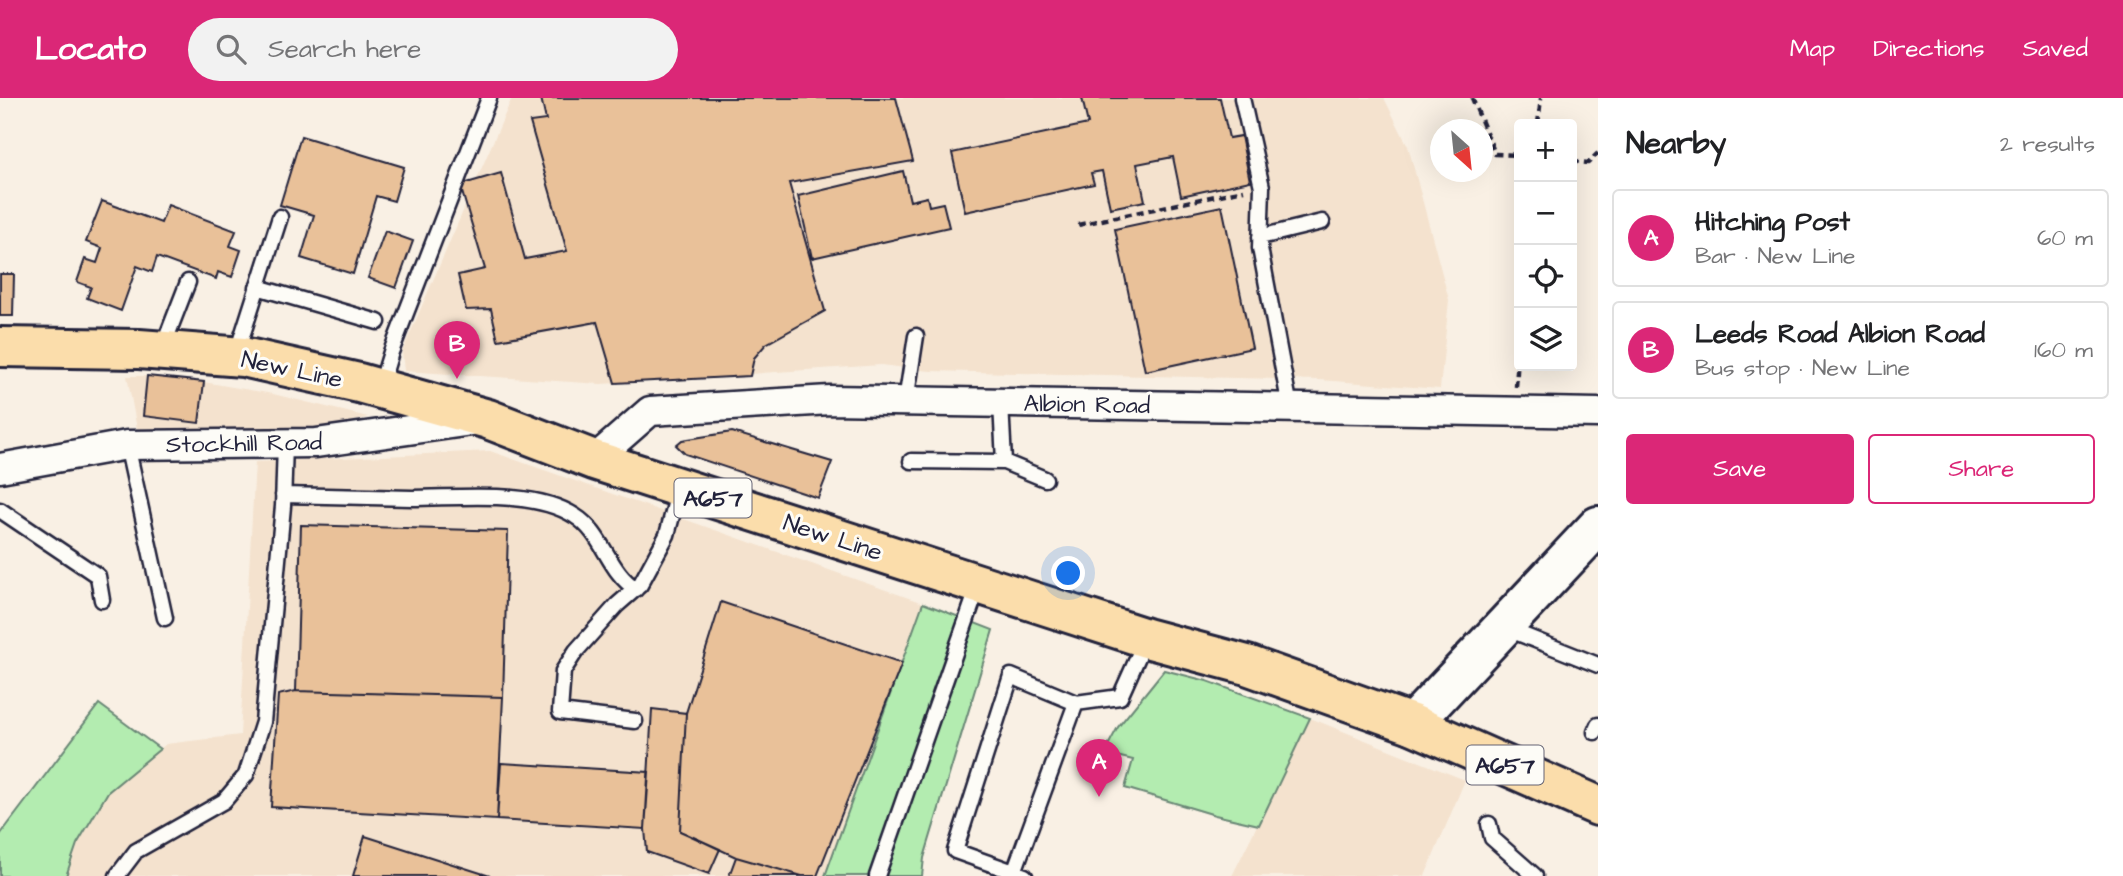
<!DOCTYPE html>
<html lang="en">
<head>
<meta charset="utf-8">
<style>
  :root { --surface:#fff; --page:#f2f2f2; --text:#202124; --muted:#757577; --line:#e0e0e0; --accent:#db2777 }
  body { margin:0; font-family:"Architects Daughter",sans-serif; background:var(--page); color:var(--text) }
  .controls { position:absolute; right:21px; top:21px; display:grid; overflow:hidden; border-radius:7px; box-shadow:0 7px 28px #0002 }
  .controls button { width:63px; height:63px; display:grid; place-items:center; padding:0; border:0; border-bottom:2px solid var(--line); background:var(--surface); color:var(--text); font:35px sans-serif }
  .compass { position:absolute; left:1430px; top:21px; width:63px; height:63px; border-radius:50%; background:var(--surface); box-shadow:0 7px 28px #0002; rotate:153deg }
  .you { position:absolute; left:1069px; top:476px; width:24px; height:24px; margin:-18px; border:5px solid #fff; border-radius:50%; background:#1a73e8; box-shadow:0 0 0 10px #1a73e833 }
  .badge { display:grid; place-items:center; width:46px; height:46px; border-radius:50%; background:var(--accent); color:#fff; font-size:23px; font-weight:700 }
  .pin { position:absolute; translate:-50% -58px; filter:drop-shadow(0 2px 4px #0008) }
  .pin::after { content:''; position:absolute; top:37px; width:24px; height:21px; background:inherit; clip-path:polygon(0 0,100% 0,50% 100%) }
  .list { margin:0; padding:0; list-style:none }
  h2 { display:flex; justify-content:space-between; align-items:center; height:91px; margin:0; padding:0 28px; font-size:30px }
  h2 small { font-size:23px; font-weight:400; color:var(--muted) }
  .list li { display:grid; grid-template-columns:46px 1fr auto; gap:21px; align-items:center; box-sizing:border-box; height:98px; margin:0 14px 14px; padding:0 14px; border:2px solid var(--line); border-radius:7px }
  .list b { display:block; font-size:26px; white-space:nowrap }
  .list p { margin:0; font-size:23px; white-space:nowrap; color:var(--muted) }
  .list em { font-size:23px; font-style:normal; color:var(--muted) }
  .actions { display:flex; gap:14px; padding:21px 28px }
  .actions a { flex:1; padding:16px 0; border:2px solid var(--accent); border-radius:7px; text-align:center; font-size:24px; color:var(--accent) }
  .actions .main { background:var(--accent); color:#fff }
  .icon { flex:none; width:38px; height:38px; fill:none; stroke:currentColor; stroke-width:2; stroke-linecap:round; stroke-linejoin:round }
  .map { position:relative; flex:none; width:1598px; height:778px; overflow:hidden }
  header { display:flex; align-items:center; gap:42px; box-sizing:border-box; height:98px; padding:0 35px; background:var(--accent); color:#fff }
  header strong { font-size:33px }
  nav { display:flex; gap:38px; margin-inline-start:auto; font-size:24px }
  .search { width:490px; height:63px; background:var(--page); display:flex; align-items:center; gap:18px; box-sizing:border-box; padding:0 24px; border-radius:38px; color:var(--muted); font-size:26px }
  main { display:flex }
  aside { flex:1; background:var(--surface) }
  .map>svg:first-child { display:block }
  .built { fill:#f4e2ce }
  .green { fill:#b3ecb0; stroke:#6a8776; stroke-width:2 }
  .building { fill:#e9c199; stroke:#22223b; stroke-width:2 }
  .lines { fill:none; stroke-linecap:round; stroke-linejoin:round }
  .lane-casing { stroke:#22223b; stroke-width:19 }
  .street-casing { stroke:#22223b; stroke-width:33 }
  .secondary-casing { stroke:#22223b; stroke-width:44 }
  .primary-casing { stroke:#22223b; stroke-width:44 }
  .path { stroke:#22223b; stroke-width:4.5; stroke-dasharray:7 5; stroke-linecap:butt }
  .lane { stroke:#fdfcf7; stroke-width:14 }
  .street { stroke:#fdfcf7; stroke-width:28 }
  .secondary { stroke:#fdfcf7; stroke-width:38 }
  .primary { stroke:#fbddab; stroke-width:38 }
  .labels { text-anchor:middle; stroke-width:6; stroke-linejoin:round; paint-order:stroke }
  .shield { fill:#fdfcf7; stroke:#646373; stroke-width:2 }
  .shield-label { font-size:23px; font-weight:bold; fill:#22223b }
  .street-label { font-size:24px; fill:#22223b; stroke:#fdfcf7 }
</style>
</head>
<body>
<header>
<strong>Locato</strong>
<div class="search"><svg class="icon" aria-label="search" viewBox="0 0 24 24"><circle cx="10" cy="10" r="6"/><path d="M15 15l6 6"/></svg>Search here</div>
<nav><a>Map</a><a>Directions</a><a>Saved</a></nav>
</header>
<main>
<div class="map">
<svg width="1598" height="778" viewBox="0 0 1598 778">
  <rect width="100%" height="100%" fill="#f9f0e4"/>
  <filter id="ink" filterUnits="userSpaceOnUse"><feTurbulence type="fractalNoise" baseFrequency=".0143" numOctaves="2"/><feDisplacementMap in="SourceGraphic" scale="14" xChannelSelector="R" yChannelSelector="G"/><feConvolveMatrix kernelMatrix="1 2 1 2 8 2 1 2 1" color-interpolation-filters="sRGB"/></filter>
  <g filter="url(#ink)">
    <path class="built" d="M512,0H1384L1408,48L1449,202L1440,291L1320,282L930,273L881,267L601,286L404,273L402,254Z
      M127,278H147L204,284L273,296L368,319L333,330L138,336Z
      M490,353L923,505L825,778H66L77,746L108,694L160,651L166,646L240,637L255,364Z
      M1310,620L1465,682L1425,778H1232Z"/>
    <path class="green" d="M923,505L993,532L924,760L922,778H825Z
      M1164,572L1207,583L1310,620L1259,727L1215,717L1125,690L1133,662L1104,655L1118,629Z
      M99,606L160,651L108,694L77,746L66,778H0V737Z"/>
    <path class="building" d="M541,0H896L913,63L789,85L825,213L766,246L754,260L750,278L615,285L597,224L498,242L491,211L466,212L458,177L485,171L460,87L501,75L525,161L567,153L530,24L546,22Z
      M1082,0H1220L1229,40L1241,38L1250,83L1181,98L1173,59L1137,66L1145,103L1110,110L1102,73L1091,75L1094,86L965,114L952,55L1088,26Z
      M301,38L404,69L394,103L376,98L353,176L301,160L314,117L280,107Z
      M903,73L910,103L927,99L929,108L943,105L949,129L812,160L798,98Z
      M102,103L161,125L168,107L236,133L230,148L241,152L232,179L218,174L216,181L157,159L152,174L137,168L121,213L87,200L91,189L77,184L85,161L97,165L102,150L86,144Z
      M1222,108L1252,250L1145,273L1115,131Z
      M385,133L413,143L396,190L368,180Z
      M0,176H14L13,218H0Z
      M147,278L204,284L199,325L143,318Z
      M732,334L832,364L818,400L685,356L676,347L682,342Z
      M301,427L508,433L503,599L296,593Z
      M721,504L902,565L817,778H802L736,759L680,733L686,615Z
      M296,593L503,599L497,722L271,709L278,597Z
      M652,611L686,615L680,733L720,751L709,776L647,754L645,731Z
      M501,665L649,674L645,731L497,722Z
      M365,738L490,778H353Z
      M736,759L802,778H729Z"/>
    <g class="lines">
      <g class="lane-casing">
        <path id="lane" d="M1242,0L1262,89L1260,150L1290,309
          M1260,139L1322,124
          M257,189L378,224
          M162,251L188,184
          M236,257L280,119
          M380,290L391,254L489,0
          M906,303L916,238
          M1001,305L1004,364
          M127,347L165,520
          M911,363L1004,364L1045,381
          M283,397C326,398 369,399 412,400C460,400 534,391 575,418C604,436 608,474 636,491
          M0,412L98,478L102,502
          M1505,530L1598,567
          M635,623L560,614L563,573L576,553L617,507L640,487L667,437L679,391
          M1595,634L1598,627
          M1489,726L1492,740L1535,778
          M1014,774L1076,605
          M117,778L136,753L224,703L246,677L263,624L283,408L285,345
          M877,778L978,489
          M1025,778L955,753L1011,578L1076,605L1120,599L1146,541"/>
      </g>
      <g class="street-casing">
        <path id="street" d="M594,362L650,313L830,302L1598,315
          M0,370L127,347L316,345L479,322"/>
      </g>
      <g class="secondary-casing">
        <path id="secondary" d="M1412,626L1598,428"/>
      </g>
      <g class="primary-casing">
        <path id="primary" d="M0,249L139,251L243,259L359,285L488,321L594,362L1146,540L1247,567L1412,626L1598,708"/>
      </g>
      <path class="path" d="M1472,0L1495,56L1519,57
        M1538,26L1541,0
        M1572,63L1588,65L1598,55
        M1078,127L1244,92
        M1516,289L1519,242"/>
      <use href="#lane" class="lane"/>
      <use href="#street" class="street"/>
      <use href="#secondary" class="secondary"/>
      <use href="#primary" class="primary"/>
    </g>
  </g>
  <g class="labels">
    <g class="shield">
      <rect x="674.5" y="380.5" width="77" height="39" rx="5"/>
      <rect x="1466.5" y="647.5" width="77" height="39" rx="5"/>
    </g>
    <g class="shield-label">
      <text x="713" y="408">A657</text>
      <text x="1505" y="675">A657</text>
    </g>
    <g class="street-label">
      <text transform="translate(292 271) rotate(12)" y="8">New Line</text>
      <text transform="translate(1087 306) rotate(1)" y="8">Albion Road</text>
      <text transform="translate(244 345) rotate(-1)" y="8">Stockhill Road</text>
      <text transform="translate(833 439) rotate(18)" y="8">New Line</text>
    </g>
  </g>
</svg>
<div class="controls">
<button>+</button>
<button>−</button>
<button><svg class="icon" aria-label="locate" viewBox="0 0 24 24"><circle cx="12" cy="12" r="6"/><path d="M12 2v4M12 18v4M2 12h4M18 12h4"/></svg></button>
<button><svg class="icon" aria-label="layers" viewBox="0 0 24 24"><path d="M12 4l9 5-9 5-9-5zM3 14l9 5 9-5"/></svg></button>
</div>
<svg class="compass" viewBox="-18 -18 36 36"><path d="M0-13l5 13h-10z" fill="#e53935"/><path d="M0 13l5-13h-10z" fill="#757577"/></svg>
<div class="you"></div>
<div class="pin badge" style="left:1099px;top:699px">A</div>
<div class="pin badge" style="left:457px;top:281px">B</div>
</div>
<aside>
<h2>Nearby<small>2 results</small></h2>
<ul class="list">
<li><span class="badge">A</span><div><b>Hitching Post</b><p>Bar · New Line</p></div><em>60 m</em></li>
<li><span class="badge">B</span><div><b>Leeds Road Albion Road</b><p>Bus stop · New Line</p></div><em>160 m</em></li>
</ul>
<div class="actions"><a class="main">Save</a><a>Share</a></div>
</aside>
</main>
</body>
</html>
